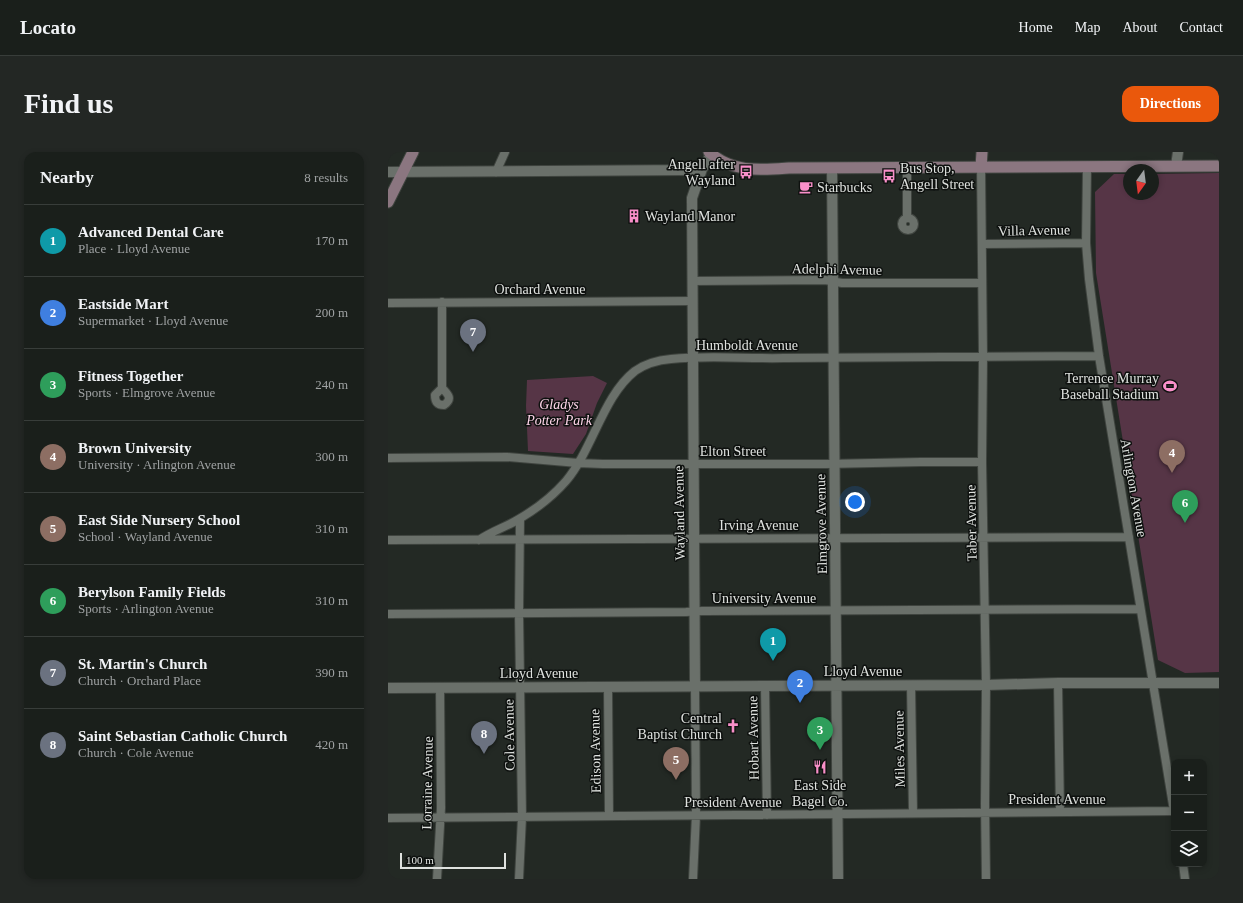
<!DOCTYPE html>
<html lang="en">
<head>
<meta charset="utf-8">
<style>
  :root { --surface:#1a1f1b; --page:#232724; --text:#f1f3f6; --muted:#9fa2a3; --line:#383d3a; --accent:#ea580c }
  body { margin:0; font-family:"Times New Roman",serif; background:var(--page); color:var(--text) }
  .controls { position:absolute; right:12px; bottom:12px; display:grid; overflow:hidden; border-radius:8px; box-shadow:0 2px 6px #0003 }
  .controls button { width:36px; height:36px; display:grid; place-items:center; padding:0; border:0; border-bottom:1px solid var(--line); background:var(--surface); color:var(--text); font:20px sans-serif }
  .compass { position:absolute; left:735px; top:12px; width:36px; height:36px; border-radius:50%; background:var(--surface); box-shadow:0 2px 6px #0003; rotate:194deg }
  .scale { position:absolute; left:12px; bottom:10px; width:106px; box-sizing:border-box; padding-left:4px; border:2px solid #dfe2df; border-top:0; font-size:11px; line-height:14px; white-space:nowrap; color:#dfe2df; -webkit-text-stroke:3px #0e110f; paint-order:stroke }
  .you { position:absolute; left:467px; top:350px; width:14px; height:14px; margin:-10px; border:3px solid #fff; border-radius:50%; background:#1a73e8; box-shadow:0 0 0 6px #1a73e833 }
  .badge { display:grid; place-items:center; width:26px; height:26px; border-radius:50%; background:var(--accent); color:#fff; font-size:13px; font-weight:700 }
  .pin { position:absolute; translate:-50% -33px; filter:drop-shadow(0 1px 2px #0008) }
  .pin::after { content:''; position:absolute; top:21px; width:14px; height:12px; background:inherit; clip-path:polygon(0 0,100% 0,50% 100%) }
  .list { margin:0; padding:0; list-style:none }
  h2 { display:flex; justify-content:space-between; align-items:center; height:52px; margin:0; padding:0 16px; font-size:17px }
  h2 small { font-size:13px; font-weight:400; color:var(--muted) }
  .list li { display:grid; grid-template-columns:26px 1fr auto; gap:12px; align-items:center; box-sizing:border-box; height:72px; padding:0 16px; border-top:1px solid var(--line) }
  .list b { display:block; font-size:15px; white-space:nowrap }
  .list p { margin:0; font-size:13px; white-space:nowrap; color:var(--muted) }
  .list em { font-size:13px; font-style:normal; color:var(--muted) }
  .icon { flex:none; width:22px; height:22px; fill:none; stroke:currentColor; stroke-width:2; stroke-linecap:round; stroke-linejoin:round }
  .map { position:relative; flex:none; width:831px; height:727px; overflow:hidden; border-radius:12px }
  header { display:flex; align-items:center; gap:24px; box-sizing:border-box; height:56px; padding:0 20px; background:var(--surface); border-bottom:1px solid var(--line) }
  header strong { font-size:19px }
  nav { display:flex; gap:22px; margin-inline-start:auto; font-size:14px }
  .intro { display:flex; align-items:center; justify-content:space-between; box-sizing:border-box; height:96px; padding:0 24px }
  h1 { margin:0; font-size:28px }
  .button { padding:10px 18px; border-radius:12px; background:var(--accent); color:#fff; font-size:14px; font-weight:700 }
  main { display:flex; gap:24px; padding:0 24px }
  aside { flex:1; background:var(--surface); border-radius:12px; box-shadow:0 2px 6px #0003 }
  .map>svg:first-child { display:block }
  .green { fill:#563546 }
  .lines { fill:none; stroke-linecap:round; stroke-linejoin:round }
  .minor-casing { stroke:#3f443f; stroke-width:10 }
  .tertiary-casing { stroke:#3f443f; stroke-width:12 }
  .secondary-casing { stroke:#3f443f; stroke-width:13 }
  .minor { stroke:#6a706a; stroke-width:8 }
  .tertiary { stroke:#6a706a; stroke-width:10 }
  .secondary { stroke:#8b7680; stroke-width:11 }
  .labels { text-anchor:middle; stroke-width:3; stroke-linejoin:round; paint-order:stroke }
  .poi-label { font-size:14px; fill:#dfe2df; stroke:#0e110f; text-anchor:end }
  .street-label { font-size:14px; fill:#dfe2df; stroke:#0e110f }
  .park-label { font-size:14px; font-style:italic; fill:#fdd4e8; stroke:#0e110f }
</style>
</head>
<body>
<header>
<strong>Locato</strong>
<nav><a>Home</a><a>Map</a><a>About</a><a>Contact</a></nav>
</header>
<div class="intro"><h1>Find us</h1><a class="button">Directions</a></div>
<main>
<aside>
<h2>Nearby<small>8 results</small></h2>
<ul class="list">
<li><span class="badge" style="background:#0f9aa8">1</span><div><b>Advanced Dental Care</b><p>Place · Lloyd Avenue</p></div><em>170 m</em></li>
<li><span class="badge" style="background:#3f7fe0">2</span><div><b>Eastside Mart</b><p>Supermarket · Lloyd Avenue</p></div><em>200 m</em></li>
<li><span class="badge" style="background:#2e9e5b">3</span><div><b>Fitness Together</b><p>Sports · Elmgrove Avenue</p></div><em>240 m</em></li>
<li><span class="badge" style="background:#8d6e63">4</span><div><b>Brown University</b><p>University · Arlington Avenue</p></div><em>300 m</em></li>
<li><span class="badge" style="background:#8d6e63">5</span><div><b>East Side Nursery School</b><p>School · Wayland Avenue</p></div><em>310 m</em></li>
<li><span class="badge" style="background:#2e9e5b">6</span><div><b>Berylson Family Fields</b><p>Sports · Arlington Avenue</p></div><em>310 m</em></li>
<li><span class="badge" style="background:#6b7280">7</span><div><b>St. Martin's Church</b><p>Church · Orchard Place</p></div><em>390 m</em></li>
<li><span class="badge" style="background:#6b7280">8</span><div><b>Saint Sebastian Catholic Church</b><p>Church · Cole Avenue</p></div><em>420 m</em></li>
</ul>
</aside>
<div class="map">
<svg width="831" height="727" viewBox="0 0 831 727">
  <rect width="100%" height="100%" fill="#232924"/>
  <path class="green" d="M831,21V520L797,521L770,508L708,121L707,40L726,22H741V42H765V22Z
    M205,224L219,231L209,251L198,282L185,302L140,299L138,254L139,228Z"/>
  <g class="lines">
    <g class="minor-casing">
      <path id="minor" d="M593,15L595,205L594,310L598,533L597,652L598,727
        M519,16V66
        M108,20L117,0
        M514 72a6 6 0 1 1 12 0a6 6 0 1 1-12 0Z
        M594,92L698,91
        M304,129L437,128L454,131H594
        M0,151L304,149
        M54,236L47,243C47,250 49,253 56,253C65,247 60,242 54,236V150
        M0,306L119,305L190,311L215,312H438L533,310H594
        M0,388L741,385
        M91,388C104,379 118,375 131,367C148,357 165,344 178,329C205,297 215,244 247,219C257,212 271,208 283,207C321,203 359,207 396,206C501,205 606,205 711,204
        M0,462L298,460L314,459L752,457
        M670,531L672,660
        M523,533L525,661
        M377,534L379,663
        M220,535L221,664
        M0,666L786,659L711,204L701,127L698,91L699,15
        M795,712L797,727
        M49,727L53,656L52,536
        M131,727L134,665L131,461L132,367
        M305,727L308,663L307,533"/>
    </g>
    <g class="tertiary-casing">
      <path id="tertiary" d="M788,14L790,0
        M444,16L450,727
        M0,20L304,18L314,17
        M307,533L304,46L314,17L325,0
        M0,536L598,533L670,531H831"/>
    </g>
    <g class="secondary-casing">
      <path id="secondary" d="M321,0C344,21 372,18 401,16L831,14
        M593,15L594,0
        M0,50L25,0"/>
    </g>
    <use href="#minor" class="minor"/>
    <use href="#tertiary" class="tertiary"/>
    <use href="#secondary" class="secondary"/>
  </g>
  <defs>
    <g id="bus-bare" transform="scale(1.08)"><path d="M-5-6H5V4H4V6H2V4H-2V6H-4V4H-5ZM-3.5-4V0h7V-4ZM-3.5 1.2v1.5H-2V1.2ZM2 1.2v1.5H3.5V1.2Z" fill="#f98fc9" stroke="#0e110f" stroke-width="2.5" paint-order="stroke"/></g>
    <g id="cafe-bare" transform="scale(1.08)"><path d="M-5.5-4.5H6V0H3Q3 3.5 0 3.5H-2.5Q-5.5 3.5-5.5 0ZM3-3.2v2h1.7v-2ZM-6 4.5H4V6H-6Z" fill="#f98fc9" stroke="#0e110f" stroke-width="2.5" paint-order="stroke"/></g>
    <g id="building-bare" transform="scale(1.08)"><path d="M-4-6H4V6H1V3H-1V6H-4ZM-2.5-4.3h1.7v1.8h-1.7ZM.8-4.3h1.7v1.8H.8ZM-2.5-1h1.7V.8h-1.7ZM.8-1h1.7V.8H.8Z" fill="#f98fc9" stroke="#0e110f" stroke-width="2.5" paint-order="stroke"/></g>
    <g id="stadium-bare" transform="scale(1.08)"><path d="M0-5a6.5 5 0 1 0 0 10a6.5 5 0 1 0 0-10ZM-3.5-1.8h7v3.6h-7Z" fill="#f98fc9" stroke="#0e110f" stroke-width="2.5" paint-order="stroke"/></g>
    <g id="church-bare" transform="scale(1.08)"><path d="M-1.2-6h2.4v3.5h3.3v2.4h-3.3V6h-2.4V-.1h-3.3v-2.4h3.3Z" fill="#f98fc9" stroke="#0e110f" stroke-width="2.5" paint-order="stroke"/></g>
    <g id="restaurant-bare" transform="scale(1.08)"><path d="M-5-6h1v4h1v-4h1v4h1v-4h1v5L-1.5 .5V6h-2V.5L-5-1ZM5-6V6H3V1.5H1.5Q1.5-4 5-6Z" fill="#f98fc9" stroke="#0e110f" stroke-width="2.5" paint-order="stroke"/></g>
  </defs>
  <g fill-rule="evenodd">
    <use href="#bus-bare" x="358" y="20"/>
    <use href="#bus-bare" x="501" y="24"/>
    <use href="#cafe-bare" x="418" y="35"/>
    <use href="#building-bare" x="246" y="64"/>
    <use href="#stadium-bare" x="782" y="234"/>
    <use href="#church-bare" x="345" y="574"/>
    <use href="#restaurant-bare" x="432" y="615"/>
  </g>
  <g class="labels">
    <g class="poi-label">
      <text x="347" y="17">Angell after<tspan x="347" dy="16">Wayland</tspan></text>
      <text x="512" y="21" text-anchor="start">Bus Stop,<tspan x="512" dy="16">Angell Street</tspan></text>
      <text x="429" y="40" text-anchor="start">Starbucks</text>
      <text x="257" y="69" text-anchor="start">Wayland Manor</text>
      <text x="771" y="231">Terrence Murray<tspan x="771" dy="16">Baseball Stadium</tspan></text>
      <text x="334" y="571">Central<tspan x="334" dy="16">Baptist Church</tspan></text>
      <text x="432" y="638" text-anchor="middle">East Side<tspan x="432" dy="16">Bagel Co.</tspan></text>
    </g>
    <g class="street-label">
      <text transform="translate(646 78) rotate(-1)" y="5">Villa Avenue</text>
      <text transform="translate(449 117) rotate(1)" y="5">Adelphi Avenue</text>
      <text x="152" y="142">Orchard Avenue</text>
      <text x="359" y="198">Humboldt Avenue</text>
      <text x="345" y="304">Elton Street</text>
      <text transform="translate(746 336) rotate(80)" y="5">Arlington Avenue</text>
      <text transform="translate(291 361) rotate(-91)" y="5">Wayland Avenue</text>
      <text transform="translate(583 371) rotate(-91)" y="5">Taber Avenue</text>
      <text transform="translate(433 372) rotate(-91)" y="5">Elmgrove Avenue</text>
      <text x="371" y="378">Irving Avenue</text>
      <text x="376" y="451">University Avenue</text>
      <text x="475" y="524">Lloyd Avenue</text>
      <text x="151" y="526">Lloyd Avenue</text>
      <text transform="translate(121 583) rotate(-91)" y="5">Cole Avenue</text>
      <text transform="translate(365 586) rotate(-91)" y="5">Hobart Avenue</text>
      <text transform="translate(511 597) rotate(-91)" y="5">Miles Avenue</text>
      <text transform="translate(207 599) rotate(-91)" y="5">Edison Avenue</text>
      <text transform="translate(39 631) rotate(-89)" y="5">Lorraine Avenue</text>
      <text x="669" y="652">President Avenue</text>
      <text x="345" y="655">President Avenue</text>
    </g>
    <g class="park-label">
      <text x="171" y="257">Gladys<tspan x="171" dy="16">Potter Park</tspan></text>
    </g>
  </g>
</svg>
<div class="controls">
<button>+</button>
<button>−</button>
<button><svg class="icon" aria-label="layers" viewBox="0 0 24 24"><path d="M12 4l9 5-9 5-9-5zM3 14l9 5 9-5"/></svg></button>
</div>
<svg class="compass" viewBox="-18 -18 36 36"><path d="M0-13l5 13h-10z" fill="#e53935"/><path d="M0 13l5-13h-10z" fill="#9fa2a3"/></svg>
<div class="scale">100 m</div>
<div class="you"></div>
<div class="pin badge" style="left:385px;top:509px;background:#0f9aa8">1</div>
<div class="pin badge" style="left:412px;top:551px;background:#3f7fe0">2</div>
<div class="pin badge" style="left:432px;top:598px;background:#2e9e5b">3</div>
<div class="pin badge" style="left:784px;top:321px;background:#8d6e63">4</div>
<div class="pin badge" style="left:288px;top:628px;background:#8d6e63">5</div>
<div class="pin badge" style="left:797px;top:371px;background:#2e9e5b">6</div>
<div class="pin badge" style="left:85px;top:200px;background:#6b7280">7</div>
<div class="pin badge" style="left:96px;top:602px;background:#6b7280">8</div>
</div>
</main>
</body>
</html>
